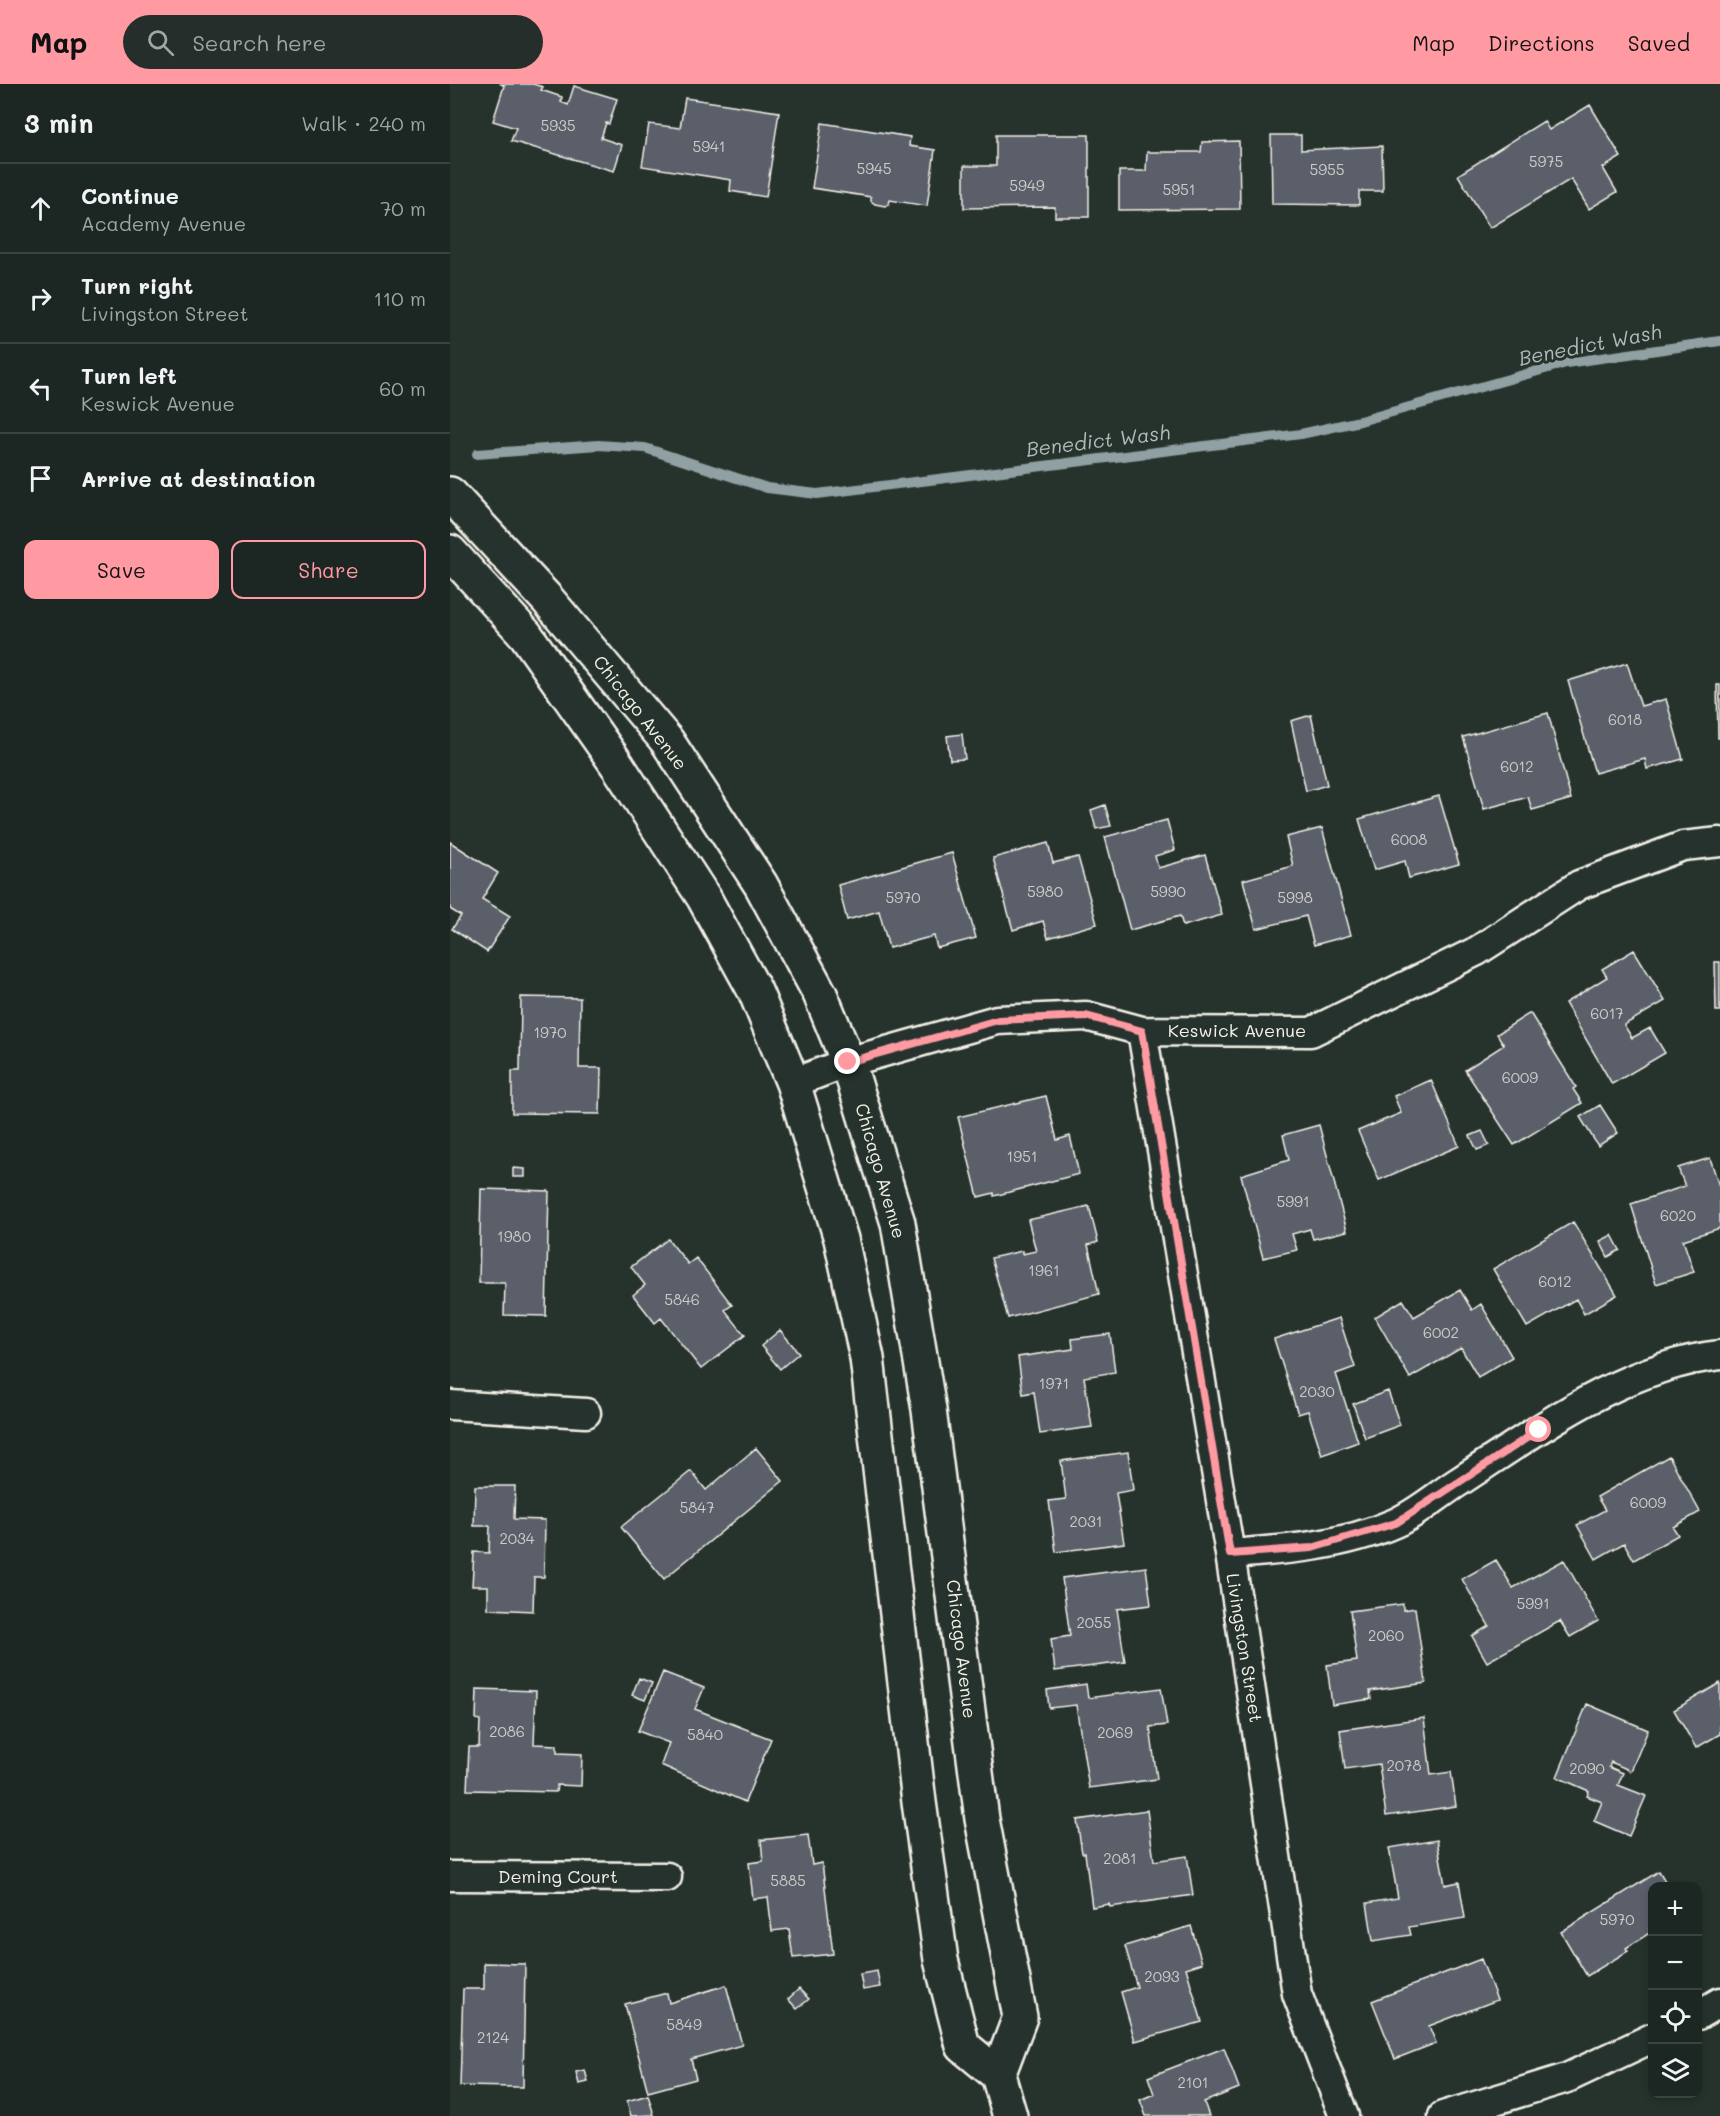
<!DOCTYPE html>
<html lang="en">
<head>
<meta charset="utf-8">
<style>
  :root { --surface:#1c2622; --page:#252e2a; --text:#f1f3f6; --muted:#a0a5a5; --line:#3a4340; --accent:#ff9aa2 }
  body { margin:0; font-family:Mali,sans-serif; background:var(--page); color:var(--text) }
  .controls { position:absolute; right:18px; bottom:18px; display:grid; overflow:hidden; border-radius:12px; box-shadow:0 3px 9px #0003 }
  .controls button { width:54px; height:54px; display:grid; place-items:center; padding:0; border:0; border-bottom:2px solid var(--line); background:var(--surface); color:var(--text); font:30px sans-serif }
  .stop { position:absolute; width:18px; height:18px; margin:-14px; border:4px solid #ff9aa2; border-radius:50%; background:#fff }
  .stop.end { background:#ff9aa2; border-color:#fff; box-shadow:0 2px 6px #0008 }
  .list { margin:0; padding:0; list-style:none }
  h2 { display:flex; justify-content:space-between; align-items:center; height:78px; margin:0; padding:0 24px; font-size:26px }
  h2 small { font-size:20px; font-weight:400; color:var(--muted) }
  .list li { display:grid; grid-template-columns:39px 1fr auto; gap:18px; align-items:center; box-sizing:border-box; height:90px; padding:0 24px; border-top:2px solid var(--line) }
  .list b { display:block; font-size:22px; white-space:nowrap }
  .list p { margin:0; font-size:20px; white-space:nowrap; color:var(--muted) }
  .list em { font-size:20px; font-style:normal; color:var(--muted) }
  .actions { display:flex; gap:12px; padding:18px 24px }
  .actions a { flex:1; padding:14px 0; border:2px solid var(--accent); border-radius:12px; text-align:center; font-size:21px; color:var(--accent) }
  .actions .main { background:var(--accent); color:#111 }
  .icon { flex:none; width:33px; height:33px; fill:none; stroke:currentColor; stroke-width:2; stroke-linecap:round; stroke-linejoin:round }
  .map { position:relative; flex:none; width:1270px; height:2032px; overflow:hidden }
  header { display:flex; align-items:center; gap:36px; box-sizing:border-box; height:84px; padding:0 30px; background:var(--accent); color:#111 }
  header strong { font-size:28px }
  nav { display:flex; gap:33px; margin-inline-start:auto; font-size:21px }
  .search { width:420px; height:54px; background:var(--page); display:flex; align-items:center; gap:15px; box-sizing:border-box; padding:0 21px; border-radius:33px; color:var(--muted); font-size:22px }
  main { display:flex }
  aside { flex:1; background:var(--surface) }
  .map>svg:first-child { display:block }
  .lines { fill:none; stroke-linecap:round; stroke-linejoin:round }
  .stream { stroke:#91a0a2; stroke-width:10 }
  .building { fill:#5a5e6b; stroke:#f4f1e8; stroke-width:1.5 }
  .street-casing { stroke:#f4f1e8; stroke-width:33 }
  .primary-casing { stroke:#f4f1e8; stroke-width:38 }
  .street { stroke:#26332d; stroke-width:28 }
  .primary { stroke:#26332d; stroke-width:33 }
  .route { stroke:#ff9aa2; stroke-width:8 }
  .labels { text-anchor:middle; stroke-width:6; stroke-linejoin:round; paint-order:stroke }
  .number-label { font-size:15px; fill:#ceccc9 }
  .street-label { font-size:18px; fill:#f4f1e8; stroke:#26332d }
  .water-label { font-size:20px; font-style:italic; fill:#b2bbba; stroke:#26332d }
</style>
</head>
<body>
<header>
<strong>Map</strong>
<div class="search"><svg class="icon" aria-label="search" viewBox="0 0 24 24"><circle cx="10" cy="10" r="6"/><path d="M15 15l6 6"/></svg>Search here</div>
<nav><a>Map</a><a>Directions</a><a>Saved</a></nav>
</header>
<main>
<aside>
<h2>3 min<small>Walk · 240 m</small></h2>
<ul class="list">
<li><svg class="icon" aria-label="ahead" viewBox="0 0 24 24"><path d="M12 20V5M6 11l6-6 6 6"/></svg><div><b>Continue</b><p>Academy Avenue</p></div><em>70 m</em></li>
<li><svg class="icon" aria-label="right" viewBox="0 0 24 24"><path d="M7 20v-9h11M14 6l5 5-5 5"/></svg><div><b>Turn right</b><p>Livingston Street</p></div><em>110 m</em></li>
<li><svg class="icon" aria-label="left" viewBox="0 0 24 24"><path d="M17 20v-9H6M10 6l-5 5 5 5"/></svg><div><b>Turn left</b><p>Keswick Avenue</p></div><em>60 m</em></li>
<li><svg class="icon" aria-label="arrive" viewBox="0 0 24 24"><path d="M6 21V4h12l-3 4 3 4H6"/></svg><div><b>Arrive at destination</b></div></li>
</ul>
<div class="actions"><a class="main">Save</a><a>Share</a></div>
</aside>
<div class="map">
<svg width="1270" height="2032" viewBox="0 0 1270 2032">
  <rect width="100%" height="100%" fill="#26332d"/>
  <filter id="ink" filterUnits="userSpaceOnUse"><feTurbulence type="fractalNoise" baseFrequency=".0167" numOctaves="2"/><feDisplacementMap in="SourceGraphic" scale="12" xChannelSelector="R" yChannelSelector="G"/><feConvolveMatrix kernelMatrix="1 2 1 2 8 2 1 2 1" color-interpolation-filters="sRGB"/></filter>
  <g filter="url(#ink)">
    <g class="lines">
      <path class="stream" d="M27,370L148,361L195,364L317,404L367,410L851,350L910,337L1116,279L1270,257"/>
    </g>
    <path class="building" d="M51,0H83L93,3L91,6L112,13L111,18L118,21L124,2L167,15L159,40L156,39L151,54L172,61L164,87L61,57L66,44L43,37L54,2Z
      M235,14L329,28L316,113L280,107L281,96L192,82L199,40L230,44Z
      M1140,21L1171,73L1153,84L1167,108L1139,125L1121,95L1040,144L1008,91L1094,37L1099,46Z
      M372,39L460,53L459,62L485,66L477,122L440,116L439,120L435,122L425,120L421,117V113L362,104Z
      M546,51H639V133H605V123L514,124V82H546Z
      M821,51H851V66L932,62L933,107H909V121L822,120Z
      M789,57L790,125L669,126V87H696L697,68H751L752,58Z
      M1177,579L1191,622L1216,615L1233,675L1197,685L1195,675L1145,689L1118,597Z
      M1267,601H1270V654H1268Z
      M1098,629L1121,715L1082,726L1078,713L1034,725L1013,653Z
      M861,631L877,701L856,707L841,637Z
      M512,650L515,675L500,676L497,652Z
      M989,712L1009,780L959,794L955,777L924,786L909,735Z
      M655,721L661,742L646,745L641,726Z
      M717,736L725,766L705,772L708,784L755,771L772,831L733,842L730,832L680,846L655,753Z
      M872,744L901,851L864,861L856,832L806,845L793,796L843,782L836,753Z
      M0,758L48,789L32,815L60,832L37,868L2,845L11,832L0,825Z
      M598,759L603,779L628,773L647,840L598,854L593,837L563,846L543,774Z
      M502,769L526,854L487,864L484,852L439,864L429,827L397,836L388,801Z
      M1184,866L1215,917L1174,941L1182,954L1200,944L1215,969L1162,1000L1115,919L1157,893L1152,885Z
      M1265,878H1270V927H1266Z
      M71,913L130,914L129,984H151L150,1030L62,1029V987H70Z
      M1080,929L1126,1003L1123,1005L1132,1019L1064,1061L1015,986L1054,961L1047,950Z
      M981,996L1009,1062L929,1096L908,1047L951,1029L944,1012Z
      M596,1012L607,1056L620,1052L629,1090L544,1112V1109L528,1113L508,1033Z
      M1150,1021L1168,1049L1148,1062L1130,1033Z
      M869,1041L897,1147L863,1155L860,1145L842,1150L847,1166L813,1174L791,1091L839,1076L833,1051Z
      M1032,1047L1039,1061L1027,1066L1020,1052Z
      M1260,1074L1270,1105V1144L1233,1156L1244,1188L1206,1200L1181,1120L1235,1102L1228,1084Z
      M63,1084L75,1085V1093H63Z
      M31,1105L99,1107L96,1232L54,1231L55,1199H29Z
      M639,1122L648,1158L638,1161L649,1210L558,1234L541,1174L572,1167V1170L586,1167L578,1136Z
      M1123,1138L1167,1211L1134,1230L1126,1215L1077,1243L1043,1185Z
      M1162,1151L1170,1166L1158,1173L1150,1157Z
      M218,1155L238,1180L246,1174L282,1221L275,1226L295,1251L251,1285L211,1234L205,1239L183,1211L195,1201L181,1183Z
      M1010,1206L1022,1226L1031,1220L1062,1273L1028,1293L1011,1264L960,1294L925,1233L953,1216L964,1233Z
      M889,1234L905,1283L886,1290L908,1358L872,1371L858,1327L848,1330L824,1255Z
      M330,1246L349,1269L330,1285L311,1262Z
      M660,1250L665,1288L634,1293L642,1343L590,1350L584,1308L573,1310L568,1273L623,1265L622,1255Z
      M938,1307L950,1341L915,1354L903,1320Z
      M306,1364L333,1397L214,1495L171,1443L241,1387L256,1406Z
      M678,1368L683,1406L666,1409L674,1459L606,1468L599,1417L616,1415L611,1377Z
      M1219,1372L1250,1428L1223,1443L1228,1451L1184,1476L1174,1459L1146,1475L1127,1441L1155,1426L1147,1413Z
      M25,1402H65L64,1435L95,1436L94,1493H84L83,1527L38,1525V1502H22L24,1468L39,1469L40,1442H24Z
      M1046,1476L1063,1504L1114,1476L1148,1537L1120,1553L1110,1537L1037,1578L1022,1552L1039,1542L1012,1495Z
      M696,1483L701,1521L667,1525L675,1578L605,1587L601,1555L620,1552L612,1494Z
      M953,1520V1526L965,1524L976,1599L920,1607L921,1615L882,1621L877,1581L907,1577L900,1527Z
      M213,1588L254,1604L245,1625L321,1655L295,1718L211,1681L219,1659L188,1647Z
      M189,1594L202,1599L195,1616L182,1611Z
      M1270,1599V1650L1246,1664L1224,1626Z
      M636,1600L638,1614L711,1604L717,1641L700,1643L707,1695L639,1704L626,1621L599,1624L597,1606Z
      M27,1605L86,1607L84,1660L107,1661V1669L132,1670L131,1702L107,1701L106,1708L17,1706L19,1663H29L30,1636L26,1635Z
      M1137,1620L1198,1646L1181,1687L1161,1678L1159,1683L1173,1689L1168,1701L1196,1712L1179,1752L1144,1737L1152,1718L1137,1712L1139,1707L1107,1693Z
      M974,1634L981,1691L1001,1688L1006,1722L936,1732L929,1680L895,1685L890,1646Z
      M697,1726L704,1777L737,1772L743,1811L660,1823L659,1820L642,1823L635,1769H632L627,1736Z
      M358,1751L362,1781L372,1779L383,1870L343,1874L339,1845L322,1847L318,1813L303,1815L299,1779L313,1777L311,1756Z
      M987,1756L995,1801L1009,1798L1015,1834L959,1843L961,1851L923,1857L917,1819L948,1814L939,1764Z
      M1209,1787L1218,1802H1202V1843L1199,1845L1201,1848L1176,1864L1178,1867L1137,1892L1111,1848Z
      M741,1842L752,1879L736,1884L752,1938L685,1957L671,1908L687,1903L675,1862Z
      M1031,1875L1047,1916L979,1942L986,1959L945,1975L922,1917Z
      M34,1879L75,1880L73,2003L10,2002L13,1905H34Z
      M427,1887L430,1903L413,1906L410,1890Z
      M276,1901L292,1961L241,1975L246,1995L198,2008L175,1920L217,1909L219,1919Z
      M349,1905L359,1915L347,1925L338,1915Z
      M774,1964L789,2004L754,2018L759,2032H696L690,2016L704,2010L698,1993Z
      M135,1986L138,1998L129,2000L126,1988Z
      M198,2011L204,2031L181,2032L177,2017Z"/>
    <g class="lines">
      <g class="street-casing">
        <path id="street" d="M692,947L780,1470L847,1910L894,2032
          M343,999L398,978L547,936L636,932L692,947L861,948L1027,867L1129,801L1233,762L1270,758
          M0,1321L136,1329
          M780,1470C836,1466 893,1462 945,1439C968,1429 989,1410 1010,1397C1090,1345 1173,1282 1270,1271
          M0,1792L217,1793
          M1248,1931L1270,1918
          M993,2032L1117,1994L1202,1954"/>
      </g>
      <g class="primary-casing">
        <path id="primary" d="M0,410L97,515L217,657L311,801L370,910L398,978L448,1139L479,1326L532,1735L570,1933L548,1991
          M0,468L76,551L168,682L254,814L305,907L343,999L391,1155L417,1274L469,1718L491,1876L513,1962L548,1991L560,2032"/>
      </g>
      <use href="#street" class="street"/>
      <use href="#primary" class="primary"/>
    </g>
  </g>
  <g class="lines" filter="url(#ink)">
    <path class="route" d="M398,978L548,936L636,932L692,947L780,1470L862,1464L946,1439L1089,1346"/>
  </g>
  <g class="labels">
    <g class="number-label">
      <text x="108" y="47">5935</text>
      <text x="259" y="68">5941</text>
      <text x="1096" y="83">5975</text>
      <text x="424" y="90">5945</text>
      <text x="877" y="91">5955</text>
      <text x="577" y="107">5949</text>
      <text x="729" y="111">5951</text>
      <text x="1175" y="641">6018</text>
      <text x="1067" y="688">6012</text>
      <text x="959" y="761">6008</text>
      <text x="595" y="813">5980</text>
      <text x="718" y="813">5990</text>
      <text x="453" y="819">5970</text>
      <text x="845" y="819">5998</text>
      <text x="1157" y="935">6017</text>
      <text x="100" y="954">1970</text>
      <text x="1070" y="999">6009</text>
      <text x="572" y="1078">1951</text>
      <text x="843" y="1123">5991</text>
      <text x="1228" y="1137">6020</text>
      <text x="64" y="1158">1980</text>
      <text x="594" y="1192">1961</text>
      <text x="1105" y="1203">6012</text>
      <text x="232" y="1221">5846</text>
      <text x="991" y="1254">6002</text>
      <text x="604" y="1305">1971</text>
      <text x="867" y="1313">2030</text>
      <text x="1198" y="1424">6009</text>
      <text x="247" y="1429">5847</text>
      <text x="636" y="1443">2031</text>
      <text x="67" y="1460">2034</text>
      <text x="1083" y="1525">5991</text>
      <text x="644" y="1544">2055</text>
      <text x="936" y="1557">2060</text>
      <text x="57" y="1653">2086</text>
      <text x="665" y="1654">2069</text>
      <text x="255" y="1656">5840</text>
      <text x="954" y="1687">2078</text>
      <text x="1137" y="1690">2090</text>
      <text x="670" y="1780">2081</text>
      <text x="338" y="1802">5885</text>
      <text x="1167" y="1841">5970</text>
      <text x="712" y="1898">2093</text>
      <text x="234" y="1946">5849</text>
      <text x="43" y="1959">2124</text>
      <text x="743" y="2004">2101</text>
    </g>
    <g class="street-label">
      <text transform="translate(190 629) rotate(52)" y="6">Chicago Avenue</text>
      <text x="787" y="953">Keswick Avenue</text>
      <text transform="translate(430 1087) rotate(74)" y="6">Chicago Avenue</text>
      <text transform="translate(794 1564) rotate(81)" y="6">Livingston Street</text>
      <text transform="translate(511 1565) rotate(83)" y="6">Chicago Avenue</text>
      <text x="108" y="1799">Deming Court</text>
    </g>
    <g class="water-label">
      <text transform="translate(1140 261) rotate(-11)" y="7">Benedict Wash</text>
      <text transform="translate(648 357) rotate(-7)" y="7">Benedict Wash</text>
    </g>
  </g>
</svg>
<div class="controls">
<button>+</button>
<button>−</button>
<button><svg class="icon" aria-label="locate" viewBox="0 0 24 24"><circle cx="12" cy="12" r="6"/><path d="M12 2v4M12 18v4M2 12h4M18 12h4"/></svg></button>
<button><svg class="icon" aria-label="layers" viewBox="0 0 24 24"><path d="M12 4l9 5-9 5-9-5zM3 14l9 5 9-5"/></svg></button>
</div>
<div class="stop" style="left:1089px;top:1346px"></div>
<div class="stop end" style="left:398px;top:978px"></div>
</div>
</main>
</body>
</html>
